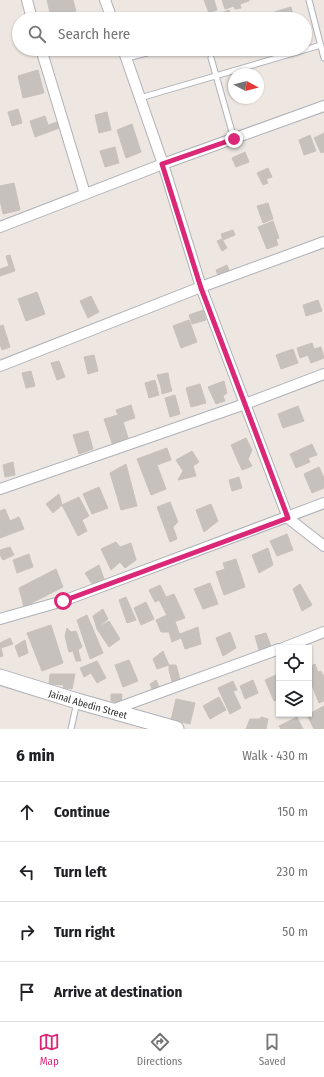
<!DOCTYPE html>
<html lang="en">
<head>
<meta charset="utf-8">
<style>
  :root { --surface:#fff; --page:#f2f2f2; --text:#202124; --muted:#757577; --line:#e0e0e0; --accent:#db2777 }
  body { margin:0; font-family:"Fira Sans Condensed",sans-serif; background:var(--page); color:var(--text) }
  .controls { position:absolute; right:12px; bottom:12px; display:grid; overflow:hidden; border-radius:0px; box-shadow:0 1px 3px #0004 }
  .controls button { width:36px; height:36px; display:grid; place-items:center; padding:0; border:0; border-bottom:1px solid var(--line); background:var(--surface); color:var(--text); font:20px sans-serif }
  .compass { position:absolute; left:228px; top:68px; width:36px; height:36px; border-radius:50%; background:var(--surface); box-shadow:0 1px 3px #0004; rotate:97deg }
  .stop { position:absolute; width:12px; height:12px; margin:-9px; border:3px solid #db2777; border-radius:50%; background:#fff }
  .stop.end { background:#db2777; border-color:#fff; box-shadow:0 1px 4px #0008 }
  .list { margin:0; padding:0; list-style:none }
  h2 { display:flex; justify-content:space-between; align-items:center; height:52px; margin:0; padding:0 16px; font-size:17px }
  h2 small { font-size:13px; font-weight:400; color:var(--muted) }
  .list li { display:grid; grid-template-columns:26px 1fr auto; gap:12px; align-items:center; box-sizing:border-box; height:60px; padding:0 16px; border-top:1px solid var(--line) }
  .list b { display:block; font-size:15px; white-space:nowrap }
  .list em { font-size:13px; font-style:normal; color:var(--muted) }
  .icon { flex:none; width:22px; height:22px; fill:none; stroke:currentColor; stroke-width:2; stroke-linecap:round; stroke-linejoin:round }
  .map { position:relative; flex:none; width:324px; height:729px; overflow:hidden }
  .search { position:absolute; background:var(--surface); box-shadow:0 1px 3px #0004; left:12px; right:12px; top:12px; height:44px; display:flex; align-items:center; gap:10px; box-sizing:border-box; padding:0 14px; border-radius:22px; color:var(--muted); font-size:15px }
  .sheet { height:292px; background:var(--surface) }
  nav { display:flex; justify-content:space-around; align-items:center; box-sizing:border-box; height:56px; border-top:1px solid var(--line); background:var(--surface); font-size:11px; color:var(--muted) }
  nav a { display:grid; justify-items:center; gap:2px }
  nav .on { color:var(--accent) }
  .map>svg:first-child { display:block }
  .building { fill:#c6c1bc; stroke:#c9c1bb }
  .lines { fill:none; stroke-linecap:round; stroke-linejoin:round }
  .lane-casing { stroke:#aeb1b8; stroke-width:7 }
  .street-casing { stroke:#aeb1b8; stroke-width:12 }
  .secondary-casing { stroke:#aeb1b8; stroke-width:17 }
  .lane { stroke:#fff; stroke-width:5 }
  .street { stroke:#fff; stroke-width:10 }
  .secondary { stroke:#fff; stroke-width:15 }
  .route { stroke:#db2777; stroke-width:5 }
  .labels { text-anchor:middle; stroke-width:3; stroke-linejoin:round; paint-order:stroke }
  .street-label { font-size:10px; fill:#2d2d2d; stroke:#fff }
</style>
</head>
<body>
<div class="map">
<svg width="324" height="729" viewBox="0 0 324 729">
  <rect width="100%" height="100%" fill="#ede6e1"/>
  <path class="building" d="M47,0H73L76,11L51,17Z
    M204,0H214L217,10L209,13Z
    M222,0H249V1L240,4L241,8L235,9L234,6L225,9Z
    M291,7L294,19H275L274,12Z
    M229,10L232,19H217L216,15Z
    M38,70L44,93L23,98L18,76Z
    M18,109L22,123L12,126L8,112Z
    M107,112L111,130L99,133L95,115Z
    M45,116L48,125L60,121L62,127L35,137L30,121Z
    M132,124L141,152L126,158L117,130Z
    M324,133V152L321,153L314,138Z
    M310,135L316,151L304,155L299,140Z
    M115,147L119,163L105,167L100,151Z
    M245,152L249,162L236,167L232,158Z
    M268,168L272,177L266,179L268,183L263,185L257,173Z
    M14,183L20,210L3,214L0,200V186Z
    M268,203L273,219L263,223L257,206Z
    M273,221L279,238L276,239L278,245L267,249L258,227Z
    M233,230L235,235L223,240L221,234Z
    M222,239L227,248L222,251L217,241Z
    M10,255L15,271L0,276V269L9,266L6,256Z
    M227,265L230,273L219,278L216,270Z
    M37,292L45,314L26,321L18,299Z
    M91,296L99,312L88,318L80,301Z
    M318,300L322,311L306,316L303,305Z
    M203,310L206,320L192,324L189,315Z
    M189,320L197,342L181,348L173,326Z
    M3,325L10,347L2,350L0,344V326Z
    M312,343L314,349L321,347L324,358L311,363L308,355L300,358L297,348Z
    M293,349L298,363L281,369L276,355Z
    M94,355L98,371L88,374L84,357Z
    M59,361L65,377L57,380L51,363Z
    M31,371L35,386L26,388L22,373Z
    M168,373L170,384L161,387L157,375Z
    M155,380L159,395L149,398L145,383Z
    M224,381L227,393L223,396L225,401L216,404L208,387Z
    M170,384L172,391L162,394L161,387Z
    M200,384L206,403L191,407L186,388Z
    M175,395L180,414L170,417L165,398Z
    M131,405L135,418L123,422L129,441L113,446L104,419L118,415L116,410Z
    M298,406L304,421L283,428L278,414Z
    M88,431L93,449L79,454L73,435Z
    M246,438L252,450L248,459L252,466L242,470L231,445Z
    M312,444L317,455L308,458L310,462L296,468L290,454Z
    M167,448L171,460L157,465L166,489L151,495L137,459Z
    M192,451L199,462L193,466L196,476L178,480L183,471L176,460Z
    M13,462L15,475L5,477L3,465Z
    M126,464L137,506L121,510L110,473Z
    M319,467L324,478V488L312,493L304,474Z
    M239,477L242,488L232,491L229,480Z
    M99,487L108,508L92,514L83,494Z
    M59,494L62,505L53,513L46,504Z
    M79,497L89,516L82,520L87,531L78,536L62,505Z
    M170,502L178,522L173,527L177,539L170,542L157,507Z
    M211,504L218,521L204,532L196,510Z
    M5,509L10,521L19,517L24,529L0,538V511Z
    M287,534L293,550L277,556L270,541Z
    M116,542L120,547L131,543L136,560L125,568L120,562L111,570L101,549Z
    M10,547L14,555L3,560L0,555V550Z
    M268,548L273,565L259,573L252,555Z
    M29,554L33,567L17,573L13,560Z
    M236,559L245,587L224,595L216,572L225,569L223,563Z
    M99,565L104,579L92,584L85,573Z
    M56,569L63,587L24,607L19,588Z
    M210,583L218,604L203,609L194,589Z
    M300,584L312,605L302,611L293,589Z
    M160,585L166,597L155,602L149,590Z
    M174,594L185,618L171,623L159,600Z
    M126,597L136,620L127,623L119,600Z
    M146,602L154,619L141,625L134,608Z
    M103,609L108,619L97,629L93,616Z
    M87,615L103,653L90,659L77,620Z
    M167,615L175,622L181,638L172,642L169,632H161L156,620Z
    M109,621L120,639L109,647L97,629Z
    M51,625L63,663L42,671L27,633Z
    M198,627L201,644L185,649L180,634Z
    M67,628L71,632L76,631L82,647L78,650L81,661H76L73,651L69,652L65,636Z
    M230,632L236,648L223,656L216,638Z
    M266,633L272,649L260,654L255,636Z
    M10,638L13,644L1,648L3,656L0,657V643Z
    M25,640L28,653L19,657L15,646Z
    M163,651L169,665L157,669L153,659Z
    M129,660L138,681L123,687L115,665Z
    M97,661L106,678L97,683L91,673L84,677L80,668Z
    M315,664L318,672L321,671L324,677V701L319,703L309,678V667Z
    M169,665H176L181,683L173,685L169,670Z
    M50,674H75L72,689L63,688L64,685L49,684Z
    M278,674L279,699L274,701L265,680Z
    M156,680L161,691L154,694L150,684Z
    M253,680L258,693L245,699L240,686Z
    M233,681L237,690L233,691L241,708L230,714L218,688Z
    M111,694H122L121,703L111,701Z
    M219,697L226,710L210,719L203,706Z
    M176,699L195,703L190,724L171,720Z
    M324,706V729H314L307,715Z
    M261,717L268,719L266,729H258Z
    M297,717L303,729H281L279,726Z
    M250,719H260L258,729H246Z"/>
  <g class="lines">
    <g class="lane-casing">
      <path id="lane" d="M309,0L324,58
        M127,58L163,49
        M211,58L234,139
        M140,98L321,45
        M71,729L77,702"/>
    </g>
    <g class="street-casing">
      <path id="street" d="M27,0L32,19
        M105,0L112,19
        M41,49L85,194
        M123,49L163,164L201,287L288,518L324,546
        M0,227L163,164L324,106
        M0,366L201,287L324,242
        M0,489L245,404L324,374
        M0,619L63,601L324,503
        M283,648L324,632
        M112,710L279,649"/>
    </g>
    <g class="secondary-casing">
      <g id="secondary">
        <path id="s1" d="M0,677L77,701L176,729"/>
      </g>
    </g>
    <use href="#lane" class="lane"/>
    <use href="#street" class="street"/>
    <use href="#secondary" class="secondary"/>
  </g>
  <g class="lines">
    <path class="route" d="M63,601L288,518L201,288L162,164L234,139"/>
  </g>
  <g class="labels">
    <g class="street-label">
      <text dy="4" stroke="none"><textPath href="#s1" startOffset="92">Jainal Abedin Street</textPath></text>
    </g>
  </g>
</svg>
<div class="controls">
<button><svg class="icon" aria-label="locate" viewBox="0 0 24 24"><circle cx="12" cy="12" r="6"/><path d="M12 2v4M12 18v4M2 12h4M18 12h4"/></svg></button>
<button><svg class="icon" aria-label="layers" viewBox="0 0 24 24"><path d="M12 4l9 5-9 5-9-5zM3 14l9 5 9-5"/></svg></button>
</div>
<svg class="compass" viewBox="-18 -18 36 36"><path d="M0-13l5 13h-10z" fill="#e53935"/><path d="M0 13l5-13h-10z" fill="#757577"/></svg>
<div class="stop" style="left:63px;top:601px"></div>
<div class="stop end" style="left:234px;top:139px"></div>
<div class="search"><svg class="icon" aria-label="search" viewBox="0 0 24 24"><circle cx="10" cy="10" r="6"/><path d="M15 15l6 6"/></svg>Search here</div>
</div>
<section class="sheet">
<h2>6 min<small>Walk · 430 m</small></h2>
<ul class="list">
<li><svg class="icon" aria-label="ahead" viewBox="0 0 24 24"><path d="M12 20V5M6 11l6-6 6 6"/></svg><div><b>Continue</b></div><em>150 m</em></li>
<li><svg class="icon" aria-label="left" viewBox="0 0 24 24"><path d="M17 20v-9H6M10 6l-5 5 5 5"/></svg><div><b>Turn left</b></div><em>230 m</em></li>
<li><svg class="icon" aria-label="right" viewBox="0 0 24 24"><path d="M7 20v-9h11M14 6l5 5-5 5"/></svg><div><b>Turn right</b></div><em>50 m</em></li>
<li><svg class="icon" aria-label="arrive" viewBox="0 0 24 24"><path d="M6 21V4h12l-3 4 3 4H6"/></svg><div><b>Arrive at destination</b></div></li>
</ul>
</section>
<nav>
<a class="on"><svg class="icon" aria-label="map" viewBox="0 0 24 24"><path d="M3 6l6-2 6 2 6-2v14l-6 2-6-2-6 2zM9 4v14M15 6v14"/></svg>Map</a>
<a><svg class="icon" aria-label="directions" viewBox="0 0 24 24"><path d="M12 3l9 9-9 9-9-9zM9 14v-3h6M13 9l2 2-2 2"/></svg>Directions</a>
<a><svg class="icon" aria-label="saved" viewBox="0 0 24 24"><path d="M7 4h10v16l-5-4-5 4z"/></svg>Saved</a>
</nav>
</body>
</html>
